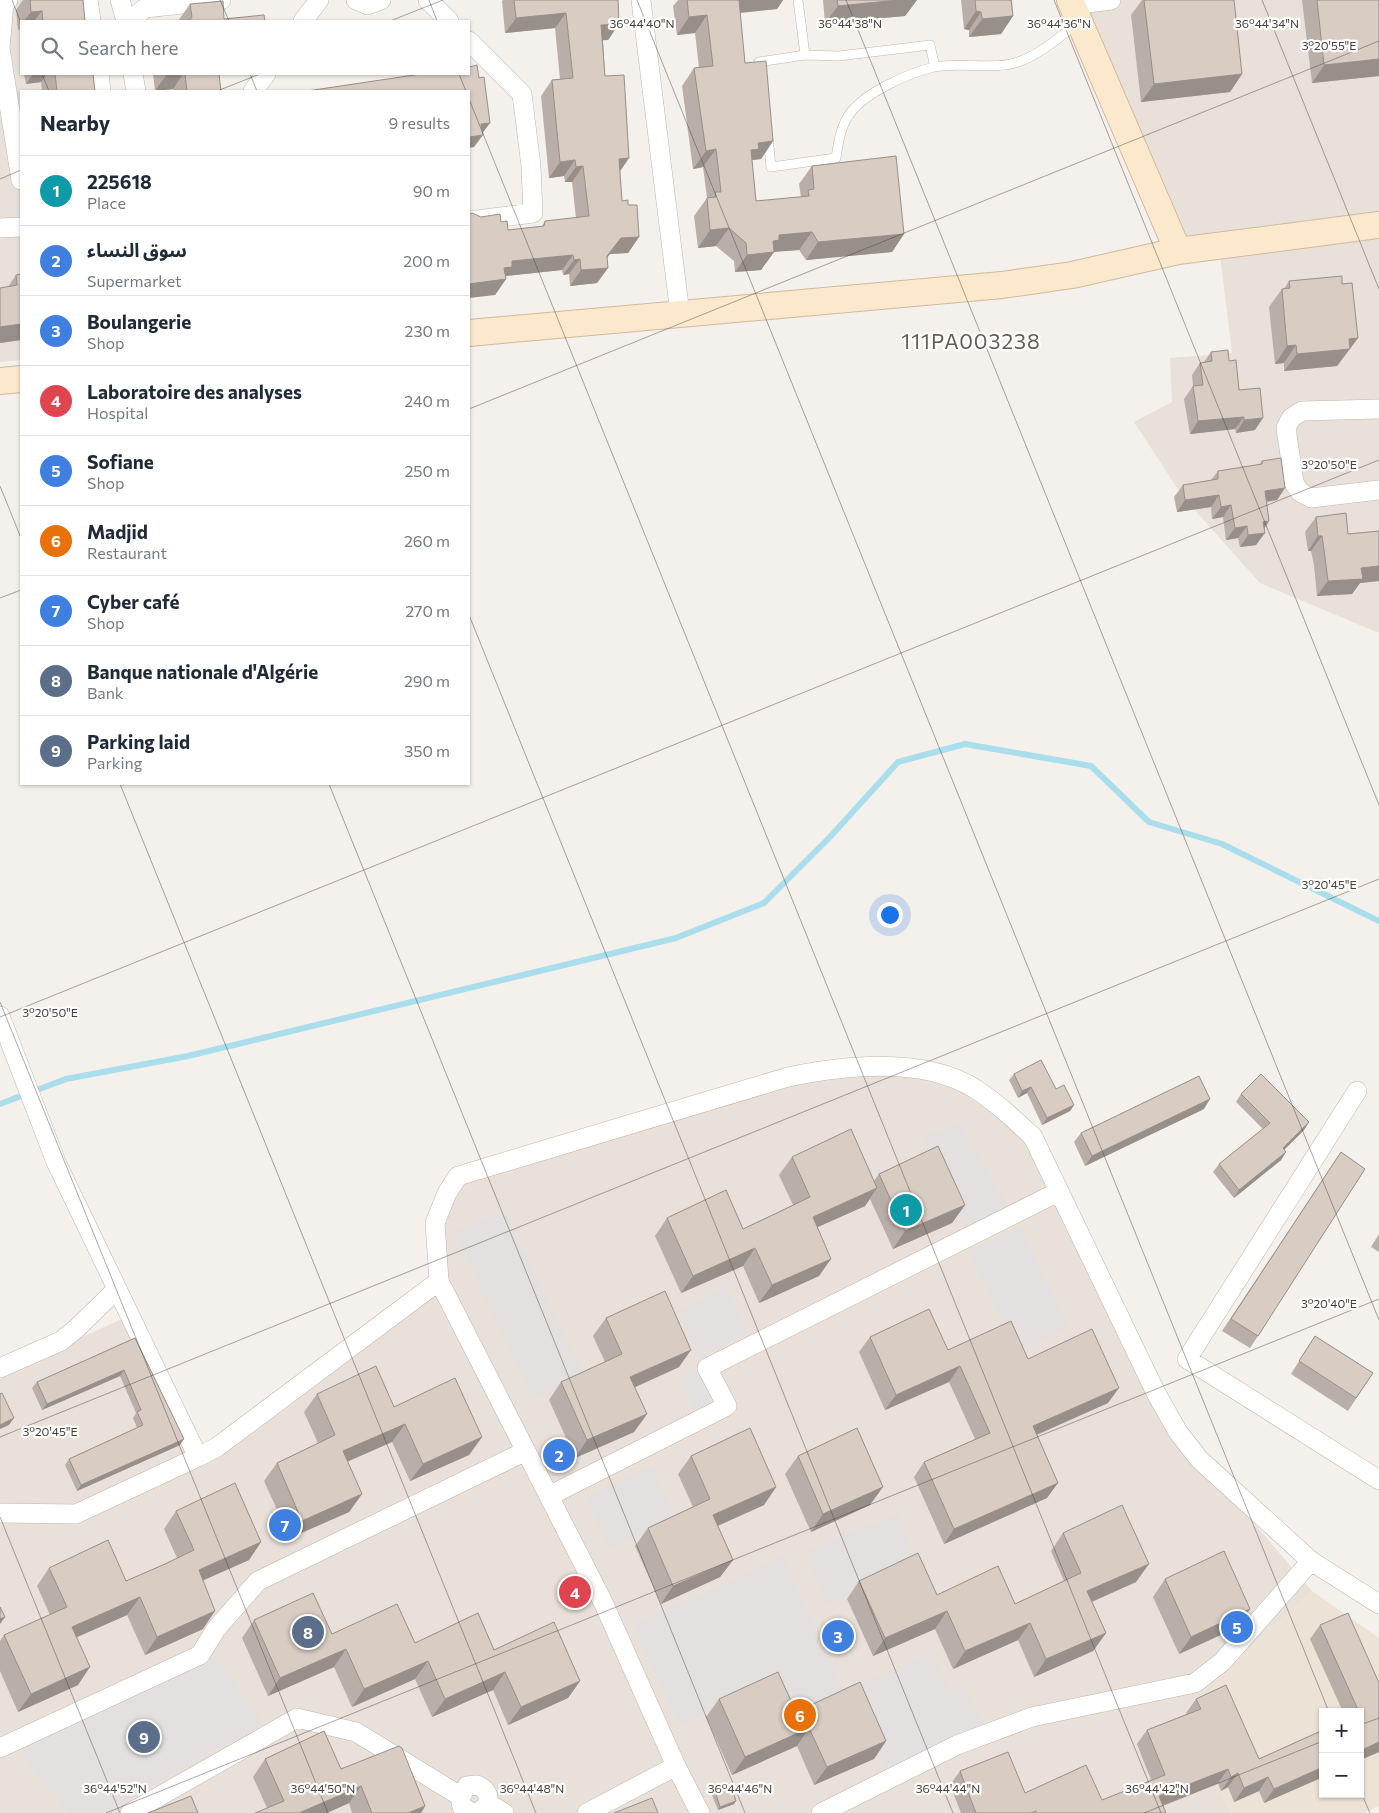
<!DOCTYPE html>
<html lang="en">
<head>
<meta charset="utf-8">
<style>
  :root { --surface:#fff; --page:#f6f6f7; --text:#1f2937; --muted:#747a83; --line:#e0e1e3; --accent:#ed292f }
  body { margin:0; font-family:Commissioner,"Noto Sans Arabic",sans-serif; background:var(--page); color:var(--text) }
  .controls { position:absolute; right:15px; bottom:15px; display:grid; overflow:hidden; border-radius:0px; box-shadow:0 1px 4px #0004 }
  .controls button { width:45px; height:45px; display:grid; place-items:center; padding:0; border:0; border-bottom:1px solid var(--line); background:var(--surface); color:var(--text); font:25px sans-serif }
  .you { position:absolute; left:889px; top:914px; width:18px; height:18px; margin:-12px; border:4px solid #fff; border-radius:50%; background:#1a73e8; box-shadow:0 0 0 8px #1a73e833 }
  .badge { display:grid; place-items:center; width:32px; height:32px; border-radius:50%; background:var(--accent); color:#fff; font-size:16px; font-weight:700 }
  .pin { position:absolute; translate:-50% -50%; border:2px solid #fff; box-shadow:0 1px 5px #0006 }
  .list { margin:0; padding:0; list-style:none }
  h2 { display:flex; justify-content:space-between; align-items:center; height:65px; margin:0; padding:0 20px; font-size:21px }
  h2 small { font-size:16px; font-weight:400; color:var(--muted) }
  .list li { display:grid; grid-template-columns:32px 1fr auto; gap:15px; align-items:center; box-sizing:border-box; height:70px; padding:0 20px; border-top:1px solid var(--line) }
  .list b { display:block; font-size:19px; white-space:nowrap }
  .list p { margin:0; font-size:16px; white-space:nowrap; color:var(--muted) }
  .list em { font-size:16px; font-style:normal; color:var(--muted) }
  .icon { flex:none; width:28px; height:28px; fill:none; stroke:currentColor; stroke-width:2; stroke-linecap:round; stroke-linejoin:round }
  .map { position:relative; flex:none; width:1379px; height:1813px; overflow:hidden }
  .search { position:absolute; background:var(--surface); box-shadow:0 1px 4px #0004; left:20px; top:20px; width:450px; height:55px; display:flex; align-items:center; gap:12px; box-sizing:border-box; padding:0 18px; border-radius:0px; color:var(--muted); font-size:19px }
  .panel { position:absolute; background:var(--surface); box-shadow:0 1px 4px #0004; left:20px; top:90px; width:450px; height:695px; border-radius:0px }
  .map>svg:first-child { display:block }
  .residential { fill:#e8e0d9 }
  .education { fill:#ece2d5; fill-rule:evenodd }
  .parking { fill:#e3e0df }
  .lines { fill:none; stroke-linecap:round; stroke-linejoin:round }
  .stream { stroke:#abdeec; stroke-width:6 }
  .lane-casing { stroke:#bfb6ad; stroke-width:10 }
  .street-casing { stroke:#bfb6ad; stroke-width:20 }
  .secondary-casing { stroke:#d1ba9d; stroke-width:28 }
  .lane { stroke:#fff; stroke-width:9 }
  .street { stroke:#fff; stroke-width:19 }
  .secondary { stroke:#fbe8cd; stroke-width:26 }
  .wall { fill:#baafa8 }
  .shaded-wall { fill:#978f88 }
  .building { fill:#d8ccc3; stroke:#978f88 }
  .ticks { fill:none; stroke:#483f39; stroke-width:1; stroke-opacity:0.45 }
  .labels { text-anchor:middle; stroke-width:4.5; stroke-linejoin:round; paint-order:stroke }
  .quarter-label { font-size:21px; letter-spacing:1px; fill:#6a5b51; stroke:#fff }
  .ticks-label { font-size:12px; text-anchor:middle; fill:#483f39; stroke:#fff; stroke-width:4.5; stroke-linejoin:round; paint-order:stroke }
</style>
</head>
<body>
<div class="map">
<svg width="1379" height="1813" viewBox="0 0 1379 1813">
  <rect width="100%" height="100%" fill="#f4f0eb"/>
  <path class="residential" d="M0,0H72L21,21V74H93L98,91H21V360L0,362Z
    M1075,0H1379V633L1260,583L1183,497L1134,422L1172,402L1170,358L1232,353L1220,255L1170,259Z
    M935,1073L1033,1137L1199,1459L1312,1591L1180,1714L1231,1813H0V1374L131,1315L198,1457L439,1282L435,1223L458,1176L788,1077Z"/>
  <path class="education" d="M1312,1591L1379,1638V1806L1363,1813H1231L1180,1714ZM1323,1712H1360V1794H1323Z"/>
  <path class="parking" d="M959,1123L1008,1206L965,1227L923,1138Z
    M504,1209L583,1374L533,1398L454,1233Z
    M1021,1226L1068,1327L1016,1351L969,1251Z
    M726,1286L748,1332L699,1359L677,1311Z
    M700,1366L719,1404L697,1415L677,1379Z
    M652,1466L675,1518L609,1549L586,1497Z
    M898,1514L916,1563L828,1604L805,1552Z
    M783,1557L843,1689L795,1711L779,1679L679,1725L634,1625Z
    M931,1652L949,1691L963,1685L983,1726L886,1771L849,1690Z
    M215,1656L264,1723L104,1813H68L19,1751Z"/>
  <g class="lines">
    <path class="stream" d="M0,1104L66,1079L188,1056L676,938L764,903L830,837L898,762L965,744L1091,766L1149,822L1222,844L1379,921"/>
    <g class="lane-casing">
      <path id="lane" d="M805,55L839,56L930,45L935,67
        M759,67V62L805,55L798,0
        M768,137L771,167L836,158C838,145 840,130 847,118C860,94 909,73 934,67C959,62 996,70 1018,62C1041,54 1059,37 1078,23"/>
    </g>
    <g class="street-casing">
      <path id="street" d="M8,0L4,3L0,48L21,180
        M88,0L91,21
        M120,0L126,21
        M356,0L368,5L381,0
        M428,0L449,21
        M641,0L680,314
        M1072,5L1111,0
        M130,21L145,8L221,0
        M303,21L319,0
        M469,41L522,94L531,166L533,213L469,221
        M99,74L101,91
        M133,74L136,91
        M253,91L266,74
        M0,228L21,227
        M1379,409L1302,411L1291,418L1286,428L1294,483L1300,492L1311,498L1379,490
        M0,1016L56,1162L198,1457
        M1357,1091L1187,1359L1379,1480
        M0,1368L61,1341L77,1328L116,1290
        M549,1496L727,1406L707,1368L1058,1192
        M0,1513L76,1514L198,1457L217,1447L439,1281
        M0,1748L200,1655L216,1629L258,1581L526,1451
        M488,1803L504,1813
        M130,1813L297,1718L356,1732L460,1796
        M472,1813L462,1807L460,1798L467,1786L477,1785C487,1789 491,1797 486,1807L477,1813
        M587,1813L676,1766
        M700,1813L676,1766L603,1602L439,1281L435,1223L447,1193L458,1176L788,1077C846,1065 925,1056 977,1090C998,1104 1015,1120 1033,1137L1156,1393L1178,1432L1199,1459L1311,1561L1379,1604
        M821,1813L957,1745L1032,1717L1195,1683L1222,1662L1311,1561"/>
    </g>
    <g class="secondary-casing">
      <path id="secondary" d="M1070,0L1178,251
        M469,333L1002,285L1072,275L1178,251L1379,225
        M0,381L21,379"/>
    </g>
    <use href="#lane" class="lane"/>
    <use href="#street" class="street"/>
    <use href="#secondary" class="secondary"/>
  </g>
  <path class="wall" d="M23,0H83L85,21H21V29L18,30L16,10Z
    M503,0H618L619,24L608,40H603L605,76L629,158L620,171L622,201L628,205L639,237L628,253L610,254L607,258L608,268L597,283L570,286L569,274L563,275L562,270L506,276L505,277L506,279L495,295L481,217L501,222L508,230L542,226L545,221L576,218L572,182H565L564,176L549,178L541,96L552,80L560,79L555,28L505,33L502,1Z
    M678,0H783L777,9L740,13L745,63L773,141L761,159L752,160L756,201L801,197L799,184L812,166L904,234L892,252L806,260L799,250L774,252L761,270L735,272L734,261L716,246L698,248L694,216L707,198L703,167L693,169L682,86L694,68H699L695,33L677,35L673,6Z
    M823,0H917L905,16L825,23Z
    M961,0H1012L1013,16L1001,34L969,37V30L964,29Z
    M1142,0H1234L1242,74L1230,92L1141,102L1131,15Z
    M1302,0H1379V76L1312,83Z
    M190,4L224,19L265,21H178Z
    M24,74H93L95,91H42L41,82L26,84Z
    M153,74H219L221,91H173V89L155,91Z
    M21,274V340L0,343L8,287L16,275Z
    M1289,281L1342,284L1358,338L1337,366L1284,371V363L1275,364L1269,307L1282,289H1284Z
    M1211,352L1229,361L1239,390L1255,430L1236,433L1235,429L1190,434L1184,399L1193,386L1192,375L1200,363L1204,362Z
    M1262,461L1285,488L1277,500L1266,502L1269,521L1264,528L1256,545L1240,547L1238,538L1226,540L1223,517L1212,519L1211,507L1177,512L1174,497L1183,485L1211,480L1218,471L1259,465Z
    M1316,517L1348,534L1379,531V581L1360,583L1352,594L1317,596L1314,565L1311,551H1308L1305,532Z
    M1014,1074L1056,1089L1074,1105L1070,1111L1042,1125L1027,1093L1018,1098L1009,1080Z
    M1241,1094L1309,1122L1304,1130L1284,1150L1286,1152L1281,1160L1234,1198L1213,1172L1219,1164L1263,1129L1236,1102Z
    M1204,1109L1085,1166L1074,1142L1081,1133Z
    M1341,1152L1258,1336L1250,1348L1222,1331Z
    M792,1157L874,1181L879,1174L965,1205L952,1223L893,1249L870,1199L865,1206L817,1227L819,1276L759,1303L743,1266L681,1293L655,1236L667,1218L743,1229L793,1205L779,1175Z
    M1379,1234V1252L1371,1247Z
    M606,1318L679,1367L635,1387L647,1414L634,1432L575,1458L549,1400L561,1382L605,1362L593,1336Z
    M1315,1336L1373,1373L1348,1411L1291,1374Z
    M870,1337L948,1350L1028,1359L1108,1403L1037,1435L1047,1498L944,1544L914,1477L924,1462L975,1439L949,1382L885,1410L859,1352Z
    M135,1338L180,1445L77,1491L65,1465L69,1459L137,1428L133,1418L136,1413L120,1376L42,1410L32,1388L37,1382Z
    M317,1394L394,1407L482,1437L469,1455L410,1481L392,1442L347,1462L362,1494L349,1512L290,1538L264,1481L277,1463L318,1443L304,1412Z
    M691,1456L776,1487L764,1505L718,1526L733,1560L720,1577L661,1604L635,1546L648,1528L693,1507L678,1474Z
    M798,1456L870,1505L811,1532L785,1474Z
    M176,1511L261,1542L249,1560L203,1580V1629L145,1655L127,1615L77,1637L78,1685L18,1712L0,1671V1641L4,1635L50,1615L37,1586L49,1568L126,1581L165,1564L177,1558L164,1529Z
    M1063,1533L1136,1582L1092,1602L1106,1633L1093,1651L1034,1677L1018,1640L953,1669L935,1629L873,1656L847,1599L859,1581L937,1595L1015,1604L1064,1581L1051,1551Z
    M1165,1579L1238,1627L1179,1654L1153,1597Z
    M254,1620L332,1634L494,1650L580,1681L568,1698L508,1725L493,1690L432,1717L415,1679L352,1707L334,1667L268,1696L242,1638Z
    M1320,1625L1379,1683V1752L1360,1760V1712H1343L1310,1639Z
    M719,1699L796,1712L886,1741L874,1759L814,1785L797,1746L732,1775L706,1717Z
    M1196,1699L1259,1759L1323,1730V1777L1264,1803L1259,1791L1234,1802L1228,1787L1221,1791L1218,1783L1163,1805L1166,1813H961L950,1785L960,1771L1025,1793L1102,1800L1151,1780L1137,1744L1147,1730L1187,1714L1186,1713Z
    M265,1759L341,1769L425,1806L421,1813H352L349,1803L327,1813H255L267,1808L253,1777Z
    M715,1791L734,1804L718,1810L712,1795Z"/>
  <path class="shaded-wall" d="M736,0H783L777,9L726,14Z
    M899,0H917L905,16L825,23L838,6Z
    M42,11L34,21H24L31,12Z
    M976,11L981,12L969,30L964,29Z
    M566,13L555,28L505,33L516,18Z
    M707,15L695,33L677,35L689,17Z
    M1013,16L1001,34L969,37L982,19Z
    M619,24L608,40L590,41L601,25Z
    M1379,59V76L1312,83L1324,65Z
    M33,74H47L41,82L26,84Z
    M167,74H183L173,89L155,91Z
    M1242,74L1230,92L1141,102L1154,84Z
    M490,123L481,135V124Z
    M483,135L474,147L469,148V137Z
    M773,141L761,159L751,160V150L758,143Z
    M716,149L703,167L693,169L706,151Z
    M629,158L618,174L619,159Z
    M575,160L564,176L549,178L560,162Z
    M583,166L572,182H565L576,167Z
    M729,228L716,246L698,248L710,230Z
    M812,232L799,250L770,252H774L761,270L735,272L747,255L773,241L779,235Z
    M904,234L892,252L806,260L818,242Z
    M639,237L628,253L610,254L598,269L608,268L597,283L570,286L581,270L607,256L621,238Z
    M573,255L562,270L506,276L504,279H506L495,295L469,298V284L504,268L512,261Z
    M580,259L569,274L563,275L574,260Z
    M21,324V340L0,343V327Z
    M1358,338L1337,366L1284,371L1297,354L1349,339Z
    M1296,345L1284,363L1275,364L1287,346Z
    M1244,417L1235,429L1190,434L1198,421Z
    M1263,418L1255,430L1236,433L1244,420Z
    M1285,488L1277,500L1256,503L1265,491Z
    M1219,495L1211,507L1177,512L1185,500Z
    M1231,505L1223,517L1212,519L1221,507Z
    M1269,521L1261,534L1265,533L1256,545L1240,547L1248,535L1263,522Z
    M1247,526L1238,538L1226,540L1235,528Z
    M1318,536H1322L1311,551H1308Z
    M1379,566V581L1360,583L1352,594L1317,596L1328,581L1361,568Z
    M1031,1087L1027,1093L1018,1098L1022,1091Z
    M1210,1099L1204,1109L1085,1166L1092,1156Z
    M1074,1105L1070,1111L1042,1125L1047,1118Z
    M1309,1122L1304,1130L1278,1156L1283,1148Z
    M1286,1152L1281,1160L1234,1198L1239,1190Z
    M877,1188L865,1206L800,1235L813,1217Z
    M965,1205L952,1223L893,1249L905,1231Z
    M755,1248L743,1266L681,1293L693,1276Z
    M831,1259L819,1276L759,1303L772,1285Z
    M691,1350L679,1367L618,1395L630,1377Z
    M960,1366L949,1382L885,1410L896,1395Z
    M124,1370L120,1376L42,1410L47,1404Z
    M1119,1388L1108,1403L1022,1441L1033,1426Z
    M647,1414L634,1432L575,1458L587,1440Z
    M14,1418L9,1425L0,1429V1425Z
    M405,1424L392,1442L330,1469L343,1451Z
    M482,1437L469,1455L410,1481L423,1464Z
    M184,1439L180,1445L77,1491L81,1485Z
    M1058,1483L1047,1498L944,1544L954,1529Z
    M776,1487L764,1505L701,1533L713,1515Z
    M883,1487L870,1505L811,1532L823,1514Z
    M362,1494L349,1512L290,1538L302,1521Z
    M261,1542L249,1560L186,1588L199,1570Z
    M733,1560L720,1577L661,1604L673,1586Z
    M1149,1564L1136,1582L1075,1609L1087,1591Z
    M140,1597L127,1615L59,1645L72,1627Z
    M1250,1609L1238,1627L1179,1654L1191,1637Z
    M215,1611L203,1629L145,1655L157,1637Z
    M947,1611L935,1629L873,1656L885,1638Z
    M5,1617L0,1624V1619Z
    M1030,1623L1018,1640L953,1669L965,1651Z
    M1106,1633L1093,1651L1034,1677L1046,1659Z
    M346,1649L334,1667L268,1696L280,1678Z
    M428,1661L415,1679L352,1707L364,1689Z
    M90,1667L78,1685L18,1712L31,1694Z
    M505,1672L493,1690L432,1717L445,1699Z
    M580,1681L568,1698L508,1725L521,1707Z
    M809,1728L797,1746L732,1775L745,1757Z
    M886,1741L874,1759L814,1785L827,1767Z
    M1379,1742V1752L1360,1760V1751Z
    M1323,1767V1777L1264,1803L1274,1789Z
    M1228,1769L1218,1783L1149,1810L1159,1796Z
    M1238,1773L1228,1787L1221,1791L1231,1777Z
    M1268,1777L1259,1791L1234,1802L1244,1788Z
    M361,1786L349,1803L327,1813H299Z
    M736,1801L734,1804L718,1810L720,1807Z
    M425,1806L421,1813H408Z"/>
  <path class="building" d="M30,0H83L85,21H43L42,11L31,12Z
    M514,0H618L619,24L601,25L605,76L624,75L629,158L619,159L622,201L628,200V205H637L639,237L621,238L607,256L608,268L581,270L580,259L574,260L573,255L512,261V267L504,268L506,279L469,284V214L472,213L481,217L500,214L501,222L507,221L508,230L544,226L545,221L589,216L583,166L576,167L575,160L560,162L552,80L573,78L566,13L516,18Z
    M687,0H739L745,63L766,61L773,141L758,143L759,149L751,150L756,201L809,196L808,190L814,189L812,166L896,156L904,234L818,242L812,232L779,235V240L773,241L774,252L747,255L746,243L729,228L710,230L707,198L716,197L715,192H721L716,149L706,151L694,68L713,66L707,15L689,17Z
    M837,0H899L838,6Z
    M975,0H1011L1013,16L982,19L981,12L976,11Z
    M1144,0H1234L1242,74L1154,84Z
    M1317,0H1379V59L1324,65Z
    M223,1L224,19L264,15L265,21H189L192,17L190,4Z
    M477,65L479,78L484,77L490,123L481,124L483,135L469,137V91H307L421,74H469V67Z
    M55,74H93L95,91H57Z
    M185,74H219L221,91H187Z
    M21,274V324L0,327V288L17,285L16,275Z
    M1342,276V284L1352,283L1358,338L1349,339L1350,349L1297,354L1296,345L1287,346L1282,289L1290,288L1289,281Z
    M1228,350L1229,361L1236,360L1239,390L1260,388L1263,418L1244,420V417L1198,421L1193,386L1203,385L1200,363L1212,361L1211,352Z
    M1281,458L1285,488L1265,491L1269,521L1263,522L1265,533L1248,535L1247,526L1235,528L1231,505L1221,507L1219,495L1185,500L1183,485L1218,479V471L1262,464V461Z
    M1346,513L1348,534L1379,531V566L1361,568L1363,579L1328,581L1324,550L1322,536H1318L1316,517Z
    M1041,1060L1056,1089L1064,1085L1074,1105L1047,1118L1031,1087L1022,1091L1014,1074Z
    M1261,1074L1309,1122L1283,1148L1286,1152L1239,1190L1219,1164L1270,1123L1241,1094Z
    M1199,1076L1210,1099L1092,1156L1081,1133Z
    M851,1129L877,1188L813,1217L831,1259L772,1285L755,1248L693,1276L667,1218L726,1190L743,1229L779,1212L810,1197L792,1157Z
    M938,1146L965,1205L905,1231L879,1174Z
    M1341,1152L1365,1169L1258,1336L1231,1319Z
    M665,1291L691,1350L630,1377L647,1414L587,1440L561,1382L622,1354L606,1318Z
    M929,1309L948,1350L1011,1321L1028,1359L1092,1329L1119,1388L1033,1426L1058,1483L954,1529L924,1462L990,1433L960,1366L896,1395L870,1337Z
    M1315,1336L1373,1373L1356,1398L1299,1361Z
    M135,1338L184,1439L81,1485L69,1459L143,1425L137,1412L141,1410L124,1370L47,1404L37,1382Z
    M376,1366L394,1407L455,1378L482,1437L423,1464L405,1424L343,1451L362,1494L302,1521L277,1463L335,1435L317,1394Z
    M2,1393L14,1418L0,1425V1394Z
    M750,1428L776,1487L713,1515L733,1560L673,1586L648,1528L710,1499L691,1456Z
    M857,1428L883,1487L823,1514L798,1456Z
    M235,1483L261,1542L199,1570L215,1611L157,1637L140,1597L72,1627L90,1667L31,1694L4,1635L67,1607L49,1568L108,1540L126,1581L165,1564L194,1550L176,1511Z
    M1122,1505L1149,1564L1087,1591L1106,1633L1046,1659L1030,1623L965,1651L947,1611L885,1638L859,1581L918,1553L937,1595L998,1566L1015,1604L1081,1573L1063,1533Z
    M1224,1551L1250,1609L1191,1637L1165,1579Z
    M313,1593L332,1634L397,1604L415,1643L478,1613L494,1650L554,1622L580,1681L521,1707L505,1672L445,1699L428,1661L364,1689L346,1649L280,1678L254,1620Z
    M0,1607L5,1617L0,1619Z
    M1348,1613L1379,1683V1742L1360,1751V1712H1359L1320,1625Z
    M778,1672L796,1712L860,1682L886,1741L827,1767L809,1728L745,1757L719,1699Z
    M1226,1685L1259,1759L1323,1730V1767L1274,1789L1268,1777L1244,1788L1238,1773L1231,1777L1228,1769L1159,1796L1166,1813H1036V1811L1031,1813H976L960,1771L1008,1752L1025,1793L1086,1765L1102,1800L1165,1775L1147,1730L1201,1709L1196,1699Z
    M324,1731L341,1769L399,1746L402,1748L425,1806L408,1813H372L361,1786L299,1813H255L284,1801L265,1759Z
    M731,1785L736,1801L720,1807L715,1791Z
    M191,1796L198,1813H148Z
    M652,1798L658,1813H614Z"/>
  <path class="ticks" d="M12,0L21,23M220,0L229,21M429,0L437,21M637,0L1329,1712M846,0L1379,1320M1054,0L1379,805M1262,0L1379,289M390,21L443,0M42,74L49,91M250,74L257,91M459,74L466,91M217,91L260,74M469,99L1161,1813M0,179L21,170M469,409L1379,41M0,486L21,538M0,598L21,590M469,615L953,1813M120,784L536,1813M329,784L745,1813M0,1002L328,1813M0,1017L1379,460M0,1437L1379,879M0,1517L120,1813M1360,1725L1379,1718M1360,1790L1370,1813M106,1813L1379,1299M1144,1813L1323,1741"/>
  <g class="labels">
    <g class="quarter-label">
      <text x="971" y="349">111PA003238</text>
    </g>
  </g>
  <g class="ticks-label">
    <text x="642" y="28">36°44'40"N</text>
    <text x="850" y="28">36°44'38"N</text>
    <text x="1059" y="28">36°44'36"N</text>
    <text x="1267" y="28">36°44'34"N</text>
    <text x="1329" y="50">3°20'55"E</text>
    <text x="1329" y="469">3°20'50"E</text>
    <text x="1329" y="889">3°20'45"E</text>
    <text x="50" y="1017">3°20'50"E</text>
    <text x="1329" y="1308">3°20'40"E</text>
    <text x="50" y="1436">3°20'45"E</text>
    <text x="115" y="1793">36°44'52"N</text>
    <text x="323" y="1793">36°44'50"N</text>
    <text x="532" y="1793">36°44'48"N</text>
    <text x="740" y="1793">36°44'46"N</text>
    <text x="948" y="1793">36°44'44"N</text>
    <text x="1157" y="1793">36°44'42"N</text>
  </g>
</svg>
<div class="controls">
<button>+</button>
<button>−</button>
</div>
<div class="you"></div>
<div class="pin badge" style="left:906px;top:1210px;background:#0f9aa8">1</div>
<div class="pin badge" style="left:559px;top:1455px;background:#3f7fe0">2</div>
<div class="pin badge" style="left:838px;top:1636px;background:#3f7fe0">3</div>
<div class="pin badge" style="left:575px;top:1592px;background:#e0444e">4</div>
<div class="pin badge" style="left:1237px;top:1627px;background:#3f7fe0">5</div>
<div class="pin badge" style="left:800px;top:1715px;background:#e8710a">6</div>
<div class="pin badge" style="left:285px;top:1525px;background:#3f7fe0">7</div>
<div class="pin badge" style="left:308px;top:1632px;background:#5c6f8a">8</div>
<div class="pin badge" style="left:144px;top:1737px;background:#5c6f8a">9</div>
<div class="search"><svg class="icon" aria-label="search" viewBox="0 0 24 24"><circle cx="10" cy="10" r="6"/><path d="M15 15l6 6"/></svg>Search here</div>
<section class="panel">
<h2>Nearby<small>9 results</small></h2>
<ul class="list">
<li><span class="badge" style="background:#0f9aa8">1</span><div><b>225618</b><p>Place</p></div><em>90 m</em></li>
<li><span class="badge" style="background:#3f7fe0">2</span><div><b>سوق النساء</b><p>Supermarket</p></div><em>200 m</em></li>
<li><span class="badge" style="background:#3f7fe0">3</span><div><b>Boulangerie</b><p>Shop</p></div><em>230 m</em></li>
<li><span class="badge" style="background:#e0444e">4</span><div><b>Laboratoire des analyses</b><p>Hospital</p></div><em>240 m</em></li>
<li><span class="badge" style="background:#3f7fe0">5</span><div><b>Sofiane</b><p>Shop</p></div><em>250 m</em></li>
<li><span class="badge" style="background:#e8710a">6</span><div><b>Madjid</b><p>Restaurant</p></div><em>260 m</em></li>
<li><span class="badge" style="background:#3f7fe0">7</span><div><b>Cyber café</b><p>Shop</p></div><em>270 m</em></li>
<li><span class="badge" style="background:#5c6f8a">8</span><div><b>Banque nationale d'Algérie</b><p>Bank</p></div><em>290 m</em></li>
<li><span class="badge" style="background:#5c6f8a">9</span><div><b>Parking laid</b><p>Parking</p></div><em>350 m</em></li>
</ul>
</section>
</div>
</body>
</html>
